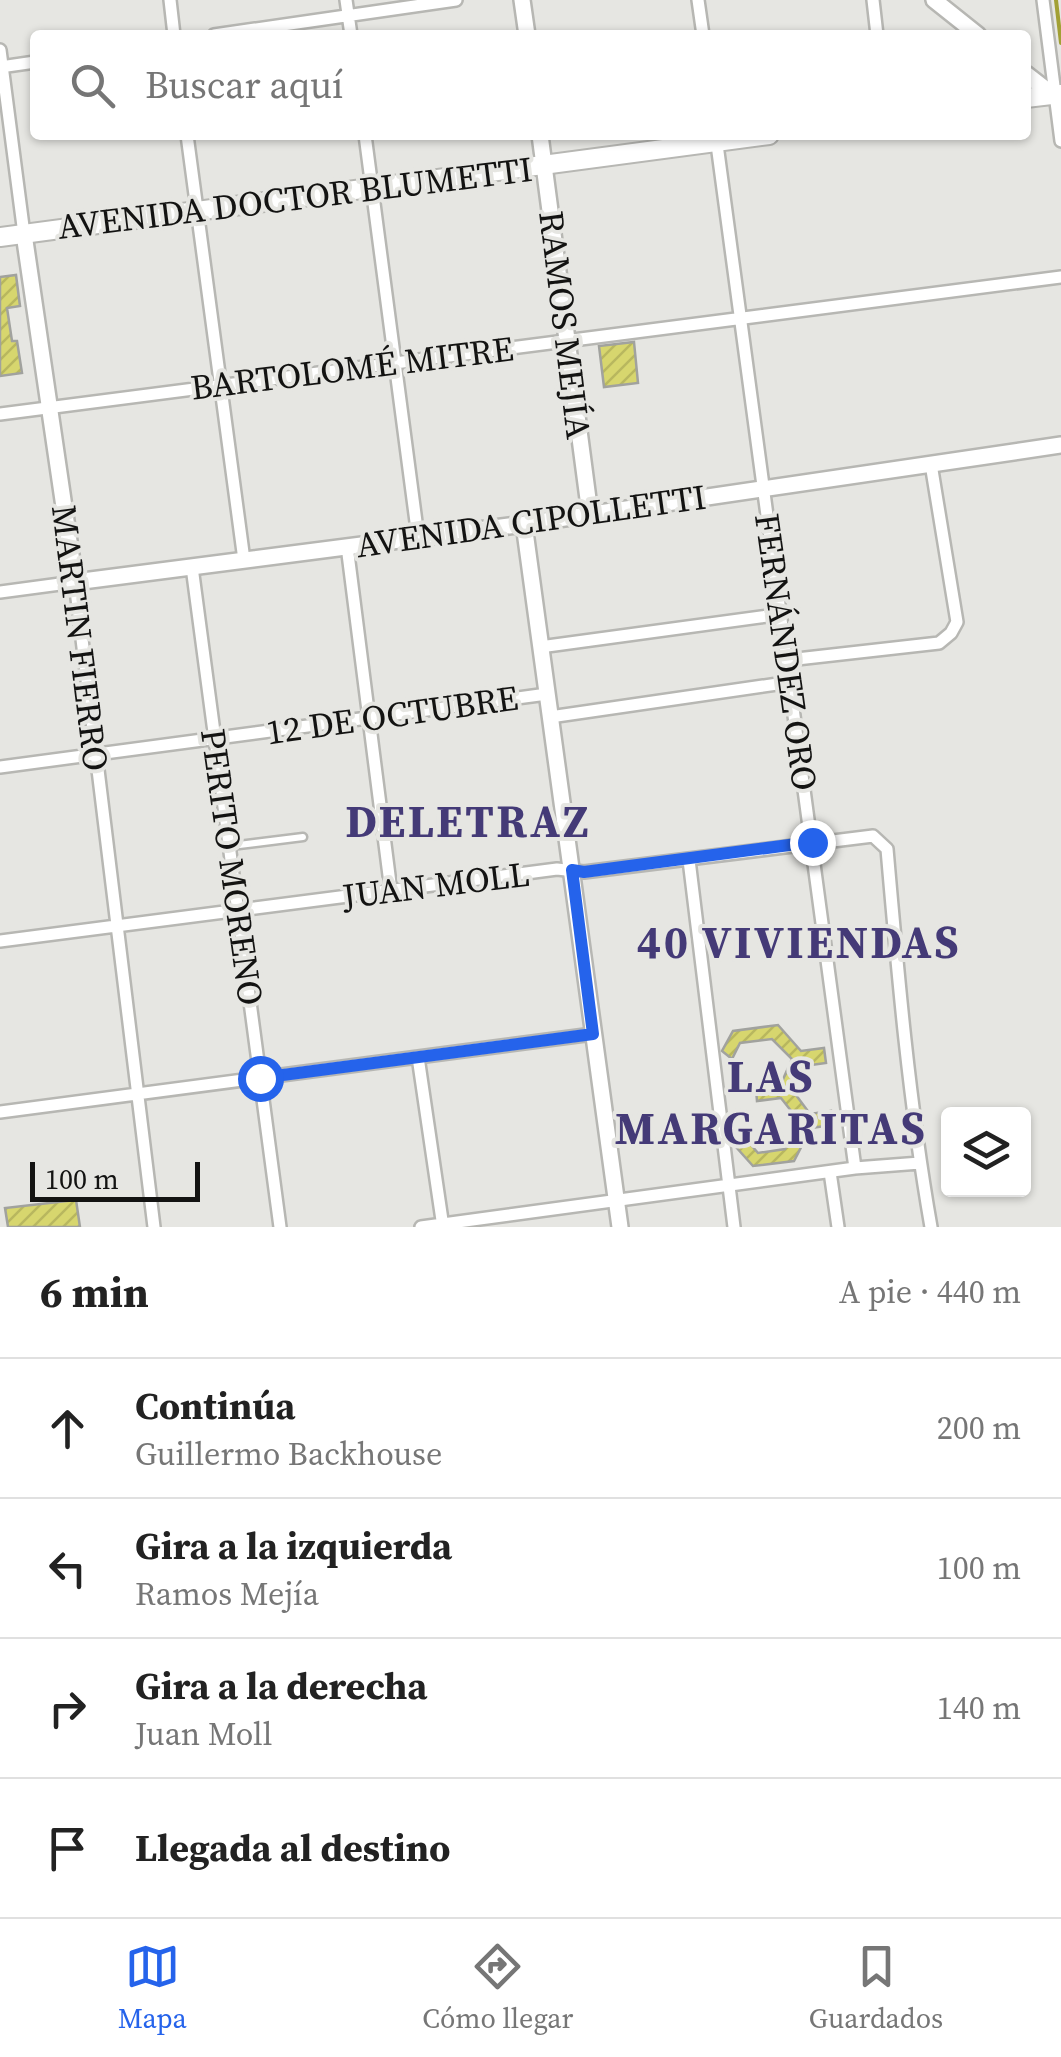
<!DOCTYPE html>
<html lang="es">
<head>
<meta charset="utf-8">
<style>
  :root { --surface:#fff; --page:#f6f6f6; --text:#222; --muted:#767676; --line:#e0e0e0; --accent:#2563eb }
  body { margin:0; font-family:"Source Serif 4",serif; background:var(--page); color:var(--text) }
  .controls { position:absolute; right:30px; bottom:30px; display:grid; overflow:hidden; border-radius:10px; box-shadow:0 2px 8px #0004 }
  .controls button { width:90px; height:90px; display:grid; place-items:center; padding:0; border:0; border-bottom:2px solid var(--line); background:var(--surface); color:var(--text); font:50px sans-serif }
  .scale { position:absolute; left:30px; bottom:25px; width:170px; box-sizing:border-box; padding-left:10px; border:5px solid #131312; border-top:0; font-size:28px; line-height:35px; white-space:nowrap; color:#131312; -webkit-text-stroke:8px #e6e6e2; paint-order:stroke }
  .stop { position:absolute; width:30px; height:30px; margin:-22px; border:8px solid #2563eb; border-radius:50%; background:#fff }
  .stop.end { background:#2563eb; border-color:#fff; box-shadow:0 2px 10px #0008 }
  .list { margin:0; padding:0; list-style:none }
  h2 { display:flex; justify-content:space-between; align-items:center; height:130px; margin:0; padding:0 40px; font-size:42px }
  h2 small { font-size:32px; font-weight:400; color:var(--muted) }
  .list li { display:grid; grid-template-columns:65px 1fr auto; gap:30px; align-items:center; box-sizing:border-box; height:140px; padding:0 40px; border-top:2px solid var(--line) }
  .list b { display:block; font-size:38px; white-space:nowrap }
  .list p { margin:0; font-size:32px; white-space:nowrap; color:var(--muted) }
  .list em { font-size:32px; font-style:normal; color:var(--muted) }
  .icon { flex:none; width:55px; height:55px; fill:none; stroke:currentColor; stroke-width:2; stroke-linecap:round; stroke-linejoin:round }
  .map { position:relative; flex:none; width:1061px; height:1227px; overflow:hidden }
  .search { position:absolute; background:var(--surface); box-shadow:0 2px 8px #0004; left:30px; right:30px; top:30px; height:110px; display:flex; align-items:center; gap:25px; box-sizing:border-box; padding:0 35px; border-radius:10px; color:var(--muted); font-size:38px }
  .sheet { height:690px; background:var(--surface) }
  nav { display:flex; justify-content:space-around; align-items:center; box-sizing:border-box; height:140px; border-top:2px solid var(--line); background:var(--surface); font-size:28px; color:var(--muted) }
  nav a { display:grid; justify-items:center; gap:5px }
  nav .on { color:var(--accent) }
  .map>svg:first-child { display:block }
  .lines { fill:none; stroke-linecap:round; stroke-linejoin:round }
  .stream { stroke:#a2a034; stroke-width:4 }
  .building { fill:url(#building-hatch); stroke:#a1a29e; stroke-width:2.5 }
  .service-casing { stroke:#b7b7b3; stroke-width:11 }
  .minor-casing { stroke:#b7b7b3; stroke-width:16 }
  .tertiary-casing { stroke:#b7b7b3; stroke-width:20 }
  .secondary-casing { stroke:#b7b7b3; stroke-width:22 }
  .service { stroke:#fff; stroke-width:6 }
  .minor { stroke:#fff; stroke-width:11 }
  .tertiary { stroke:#fff; stroke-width:15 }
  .secondary { stroke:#fff; stroke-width:18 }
  .route { stroke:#2563eb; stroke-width:12 }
  .labels { text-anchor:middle; stroke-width:8; stroke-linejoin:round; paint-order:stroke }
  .street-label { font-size:35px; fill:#131312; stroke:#e6e6e2 }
  .district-label { font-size:45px; font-weight:bold; letter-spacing:2.5px; fill:#443a77; stroke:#e6e6e2 }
</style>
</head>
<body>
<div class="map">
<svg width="1061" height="1227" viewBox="0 0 1061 1227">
  <defs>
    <pattern id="building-hatch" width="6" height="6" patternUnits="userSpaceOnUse" patternTransform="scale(2.5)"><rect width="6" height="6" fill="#d7d66e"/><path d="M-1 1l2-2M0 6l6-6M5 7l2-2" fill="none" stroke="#b8b75e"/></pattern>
  </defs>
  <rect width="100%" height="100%" fill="#e6e6e2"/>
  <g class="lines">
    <path class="stream" d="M1056,0L1061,43"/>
  </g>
  <path class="building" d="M16,275L20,306L7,308L12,341H17L22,373L0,376V277Z
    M634,342L638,383L604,387L599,346Z
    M778,1025L801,1051L824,1048L826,1063L804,1066L793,1091L810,1114L831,1111L833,1125L811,1128L794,1161L753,1166L735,1146L745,1138L758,1153L785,1149L799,1121L781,1098L757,1101L756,1089L780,1086L792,1059L772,1039L740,1043L732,1059L722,1051L733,1031Z
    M76,1200L80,1227H8L5,1208Z"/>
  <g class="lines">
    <g class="service-casing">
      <path id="service" d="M231,846L303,837"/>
    </g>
    <g class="minor-casing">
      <path id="minor" d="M170,0L174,35
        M346,0L351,35
        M698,0L703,35
        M873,0L877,35
        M1043,0L1061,141
        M214,35L456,0
        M0,50L24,234
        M0,67L35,62
        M187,135L244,560
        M365,135L418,537
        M716,137L855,1168
        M0,414L1061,277
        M347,546L391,891
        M192,567L280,1227
        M0,592L75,582L154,1227
        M540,647L782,614
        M788,660L939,643L951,633L957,622L931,464
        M550,717L791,682
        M0,767L547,694
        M689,860L734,1227
        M0,941L557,869L584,872L873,836L887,849C898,976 909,1102 931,1227
        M418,1057L443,1227
        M0,1112L593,1034
        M830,1172L838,1227
        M421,1227L855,1168L920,1163"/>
    </g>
    <g class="tertiary-casing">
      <path id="tertiary" d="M522,0L527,35
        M934,0L978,35
        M1026,74L1053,95
        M540,135L590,514
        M24,234L75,582L524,524L1061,445
        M524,524L620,1227"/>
    </g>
    <g class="secondary-casing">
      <path id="secondary" d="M1026,98L1061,94
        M0,237L769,135"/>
    </g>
    <use href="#service" class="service"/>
    <use href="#minor" class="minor"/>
    <use href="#tertiary" class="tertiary"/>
    <use href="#secondary" class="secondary"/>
  </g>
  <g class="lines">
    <path class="route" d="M260,1078L593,1034L572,870L584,872L812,842"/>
  </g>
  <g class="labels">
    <g class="street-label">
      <text transform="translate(295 198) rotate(-7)" y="12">AVENIDA DOCTOR BLUMETTI</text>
      <text transform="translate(565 325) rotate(83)" y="12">RAMOS MEJÍA</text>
      <text transform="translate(352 368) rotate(-7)" y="12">BARTOLOMÉ MITRE</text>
      <text transform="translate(531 521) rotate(-8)" y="12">AVENIDA CIPOLLETTI</text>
      <text transform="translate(80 638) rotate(83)" y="12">MARTIN FIERRO</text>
      <text transform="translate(786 652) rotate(82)" y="12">FERNÁNDEZ ORO</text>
      <text transform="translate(392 715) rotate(-8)" y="12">12 DE OCTUBRE</text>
      <text transform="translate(232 867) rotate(82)" y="12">PERITO MORENO</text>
      <text transform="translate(436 885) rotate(-7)" y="12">JUAN MOLL</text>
    </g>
    <g class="district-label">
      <text x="468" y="837">DELETRAZ</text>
      <text x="799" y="958">40 VIVIENDAS</text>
      <text x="771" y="1092">LAS<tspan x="771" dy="52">MARGARITAS</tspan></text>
    </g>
  </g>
</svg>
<div class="controls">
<button><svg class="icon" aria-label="layers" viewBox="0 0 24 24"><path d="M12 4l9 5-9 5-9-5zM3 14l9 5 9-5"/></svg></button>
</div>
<div class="scale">100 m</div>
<div class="stop" style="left:260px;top:1078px"></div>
<div class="stop end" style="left:812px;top:842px"></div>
<div class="search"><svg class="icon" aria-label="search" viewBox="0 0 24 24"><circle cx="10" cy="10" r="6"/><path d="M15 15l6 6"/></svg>Buscar aquí</div>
</div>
<section class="sheet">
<h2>6 min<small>A pie · 440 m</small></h2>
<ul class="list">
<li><svg class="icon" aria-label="ahead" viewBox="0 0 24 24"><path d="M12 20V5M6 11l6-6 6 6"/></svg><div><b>Continúa</b><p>Guillermo Backhouse</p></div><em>200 m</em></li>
<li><svg class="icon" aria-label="left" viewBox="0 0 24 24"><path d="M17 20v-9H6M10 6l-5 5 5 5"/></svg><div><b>Gira a la izquierda</b><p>Ramos Mejía</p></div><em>100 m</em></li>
<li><svg class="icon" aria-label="right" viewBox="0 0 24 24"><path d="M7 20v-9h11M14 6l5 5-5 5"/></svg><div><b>Gira a la derecha</b><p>Juan Moll</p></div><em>140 m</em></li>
<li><svg class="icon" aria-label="arrive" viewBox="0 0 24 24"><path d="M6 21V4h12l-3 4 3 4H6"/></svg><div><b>Llegada al destino</b></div></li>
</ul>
</section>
<nav>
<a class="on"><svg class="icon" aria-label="map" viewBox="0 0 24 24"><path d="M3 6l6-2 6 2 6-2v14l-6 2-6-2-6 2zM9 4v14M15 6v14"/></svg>Mapa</a>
<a><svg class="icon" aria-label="directions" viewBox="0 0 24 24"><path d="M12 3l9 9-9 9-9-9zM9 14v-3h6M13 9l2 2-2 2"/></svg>Cómo llegar</a>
<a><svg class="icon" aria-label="saved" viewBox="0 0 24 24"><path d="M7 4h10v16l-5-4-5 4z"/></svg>Guardados</a>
</nav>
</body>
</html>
